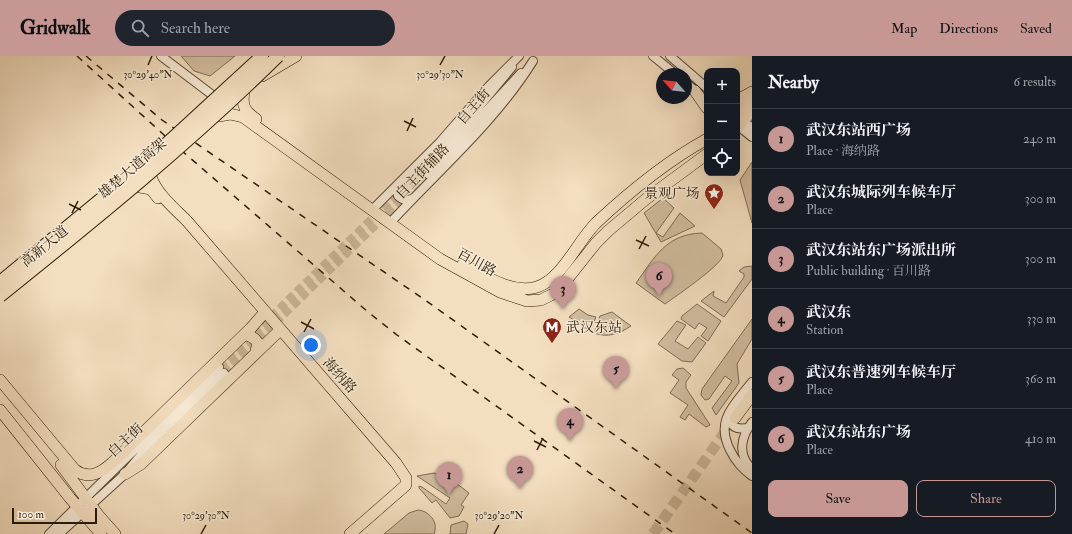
<!DOCTYPE html>
<html lang="en">
<head>
<meta charset="utf-8">
<style>
  :root { --surface:#171b24; --page:#20242c; --text:#f1f3f6; --muted:#9ea1a6; --line:#363941; --accent:#c59692 }
  body { margin:0; font-family:"IM FELL Double Pica","Noto Serif SC",serif; background:var(--page); color:var(--text) }
  .controls { position:absolute; right:12px; top:12px; display:grid; overflow:hidden; border-radius:8px; box-shadow:0 4px 16px #0002 }
  .controls button { width:36px; height:36px; display:grid; place-items:center; padding:0; border:0; border-bottom:1px solid var(--line); background:var(--surface); color:var(--text); font:20px sans-serif }
  .compass { position:absolute; left:656px; top:12px; width:36px; height:36px; border-radius:50%; background:var(--surface); box-shadow:0 4px 16px #0002; rotate:297deg }
  .scale { position:absolute; left:12px; bottom:10px; width:85px; box-sizing:border-box; padding-left:4px; border:2px solid #2c1c07; border-top:0; font-size:11px; line-height:14px; white-space:nowrap; color:#2c1c07; -webkit-text-stroke:3px #f7ead5; paint-order:stroke }
  .you { position:absolute; left:311px; top:289px; width:14px; height:14px; margin:-10px; border:3px solid #fff; border-radius:50%; background:#1a73e8; box-shadow:0 0 0 6px #1a73e833 }
  .badge { display:grid; place-items:center; width:26px; height:26px; border-radius:50%; background:var(--accent); color:#111; font-size:13px; font-weight:700 }
  .pin { position:absolute; translate:-50% -33px; filter:drop-shadow(0 1px 2px #0008) }
  .pin::after { content:''; position:absolute; top:21px; width:14px; height:12px; background:inherit; clip-path:polygon(0 0,100% 0,50% 100%) }
  .list { margin:0; padding:0; list-style:none }
  h2 { display:flex; justify-content:space-between; align-items:center; height:52px; margin:0; padding:0 16px; font-size:17px }
  h2 small { font-size:13px; font-weight:400; color:var(--muted) }
  .list li { display:grid; grid-template-columns:26px 1fr auto; gap:12px; align-items:center; box-sizing:border-box; height:60px; padding:0 16px; border-top:1px solid var(--line) }
  .list b { display:block; font-size:15px; white-space:nowrap }
  .list p { margin:0; font-size:13px; white-space:nowrap; color:var(--muted) }
  .list em { font-size:13px; font-style:normal; color:var(--muted) }
  .actions { display:flex; gap:8px; padding:12px 16px }
  .actions a { flex:1; padding:9px 0; border:1px solid var(--accent); border-radius:8px; text-align:center; font-size:14px; color:var(--accent) }
  .actions .main { background:var(--accent); color:#111 }
  .icon { flex:none; width:22px; height:22px; fill:none; stroke:currentColor; stroke-width:2; stroke-linecap:round; stroke-linejoin:round }
  .map { position:relative; flex:none; width:752px; height:478px; overflow:hidden }
  header { display:flex; align-items:center; gap:24px; box-sizing:border-box; height:56px; padding:0 20px; background:var(--accent); color:#111 }
  header strong { font-size:19px }
  nav { display:flex; gap:22px; margin-inline-start:auto; font-size:14px }
  .search { width:280px; height:36px; background:var(--page); display:flex; align-items:center; gap:10px; box-sizing:border-box; padding:0 14px; border-radius:22px; color:var(--muted); font-size:15px }
  main { display:flex }
  aside { flex:1; background:var(--surface) }
  .map>svg:first-child { display:block }
  .green { fill:#d1bda0; stroke:#7e6c54 }
  .lines { fill:none; stroke-linecap:round; stroke-linejoin:round }
  .minor-tunnel { stroke:#cbb79a; stroke-width:8; stroke-dasharray:8 4; stroke-linecap:butt }
  .major-tunnel { stroke:#cbb79a; stroke-width:11; stroke-dasharray:11 5.5; stroke-linecap:butt }
  .minor-casing { stroke:#5e4c35; stroke-width:10 }
  .major-casing { stroke:#2c1c07; stroke-width:12 }
  .minor { stroke:#f7ead5; stroke-width:8 }
  .major { stroke:#f3debf; stroke-width:11 }
  .rail { stroke:#2c1c07; stroke-width:1.5; stroke-dasharray:7 7; stroke-linecap:butt }
  .highway-bridge-casing { stroke:#2c1c07; stroke-width:14; stroke-linecap:butt }
  .highway-bridge { stroke:#f3debf; stroke-width:12 }
  .ticks { fill:none; stroke:#2c1c07; stroke-width:1.5 }
  .labels { text-anchor:middle; stroke-width:3; stroke-linejoin:round; paint-order:stroke }
  .street-label { font-size:14px; fill:#2c1c07; stroke:#f7ead5 }
  .poi-label { font-size:14px; fill:#2c1c07; stroke:#f7ead5; text-anchor:end }
  .ticks-label { font-size:10px; text-anchor:middle; fill:#2c1c07; stroke:#f7ead5; stroke-width:3; stroke-linejoin:round; paint-order:stroke }
</style>
</head>
<body>
<header>
<strong>Gridwalk</strong>
<div class="search"><svg class="icon" aria-label="search" viewBox="0 0 24 24"><circle cx="10" cy="10" r="6"/><path d="M15 15l6 6"/></svg>Search here</div>
<nav><a>Map</a><a>Directions</a><a>Saved</a></nav>
</header>
<main>
<div class="map">
<svg width="752" height="478" viewBox="0 0 752 478">
  <rect width="100%" height="100%" fill="#f3debf"/>
  <filter id="stains"><feTurbulence type="fractalNoise" baseFrequency=".005" numOctaves="4"/><feColorMatrix values="0 0 0 0 .2 0 0 0 0 .09 0 0 0 0 .02 0 0 0 .5 -.17"/></filter>
  <radialGradient id="worn" r=".72"><stop offset=".6" stop-color="#630" stop-opacity="0"/><stop offset="1" stop-color="#630" stop-opacity=".3"/></radialGradient>
  <path class="green" d="M181,0H235L210,20L194,15Z
    M752,106V167L740,124Z
    M663,142L674,152L656,177L663,181L680,157L695,170L661,186L644,157Z
    M702,177L721,193L723,199C722,209 676,240 665,248L636,227C655,201 666,178 702,177Z
    M752,210V223L724,261L701,245L714,235L713,240L726,247L744,221V218L739,215L744,211Z
    M697,248L721,265L708,285L701,280L707,272L699,267L695,273L681,263L682,260Z
    M579,253L588,259L596,261L590,275L569,261Z
    M612,256L631,270C619,278 608,282 594,277L600,260Z
    M752,263V283L737,308L739,327L716,359L712,352L732,325L725,320L709,343L705,344L701,339L702,333Z
    M677,265L686,269L675,285L688,293L698,281L706,287L692,306L682,305L658,288Z
    M683,312L691,319L686,326V332L710,369L706,371L689,358L685,364L680,361L688,349L670,337L679,324L672,319L677,313Z
    M434,417L448,421L469,437L461,449L464,451L459,460L450,462L436,444L432,447L419,432V430L422,431L446,448L450,442L417,420Z
    M418,454C429,455 439,466 434,478H384L409,457Z
    M464,465L468,468L466,478H450L451,469Z"/>
  <g class="lines">
    <path class="minor-tunnel" d="M219,311L423,113
      M224,317L428,118"/>
    <path class="major-tunnel" d="M653,478L730,369"/>
    <g class="minor-casing">
      <path id="minor" d="M161,0L215,41
        M653,0L675,18
        M670,0L707,32
        M686,27L699,38
        M740,62L752,72
        M737,69L752,81
        M423,113L463,70L512,11
        M428,118L521,17
        M399,128L397,132L398,140C403,145 407,145 413,142
        M372,154L440,86L489,30L519,0
        M390,167C438,115 495,66 533,5
        M752,326C734,349 715,364 730,394C736,406 742,412 752,420
        M730,357L729,365C734,373 739,373 748,372
        M752,366C741,381 737,399 752,413
        M49,478L219,311
        M59,478L125,418L145,394L224,317"/>
    </g>
    <g class="major-casing">
      <path id="major" d="M262,20L296,0
        M695,35L707,52
        M244,37C241,50 246,56 256,63
        M737,43L741,42L752,36
        M737,59L752,43
        M219,60L230,58L243,61L440,203L500,236L527,245L541,244L557,236L596,187L608,175L646,143L707,98
        M737,72L752,55
        M151,121C157,138 175,153 187,165L396,407L406,422V429L350,478
        M140,131L151,133L158,142
        M463,208C484,219 512,239 537,231C562,223 577,186 596,167C627,138 669,104 707,83
        M244,279C250,279 254,281 258,287L256,295
        M0,324L75,414C89,424 101,417 112,407L251,272L265,256
        M0,354L70,442L101,478
        M735,362L752,339
        M61,409L99,460L115,478
        M125,418L141,408L280,274"/>
    </g>
    <use href="#minor" class="minor"/>
    <use href="#major" class="major"/>
    <path class="rail" d="M77,0L174,88L368,256L397,279L675,478
      M86,0L162,64L425,244L752,477"/>
    <g class="highway-bridge-casing">
      <path id="highway-bridge" d="M0,226L150,103L262,0
        M0,240C96,163 191,86 278,0"/>
    </g>
    <use href="#highway-bridge" class="highway-bridge"/>
  </g>
  <path class="ticks" d="M148,9L152,0M440,9L445,0M404,65L416,71M407,75L413,62M69,148L81,154M72,157L78,145M636,184L649,190M639,193L646,180M301,266L314,273M304,276L311,263M534,385L546,391M537,394L543,382M201,478L206,469M494,478L499,469"/>
  <defs>
    <g id="sight-pin" transform="scale(1)"><path d="M0 17L-7.5 6A9.5 9.5 0 1 1 7.5 6Z" fill="#8f2418" stroke="#f7ead5"/><path d="M0-6L1.8-2.2L6-1.7L2.9 1.2L3.7 5.4L0 3.3L-3.7 5.4L-2.9 1.2L-6-1.7L-1.8-2.2Z" fill="#fff"/></g>
    <g id="metro-pin" transform="scale(1)"><path d="M0 17L-7.5 6A9.5 9.5 0 1 1 7.5 6Z" fill="#8f2418" stroke="#f7ead5"/><path d="M-5.5 5V-5H-3L0 0L3-5H5.5V5H3V-.5L0 4L-3-.5V5Z" fill="#fff"/></g>
  </defs>
  <g fill-rule="evenodd">
    <use href="#sight-pin" x="714" y="137"/>
    <use href="#metro-pin" x="552" y="271"/>
  </g>
  <g class="labels">
    <g class="street-label">
      <text transform="translate(473 50) rotate(-49)" y="5">自主街</text>
      <text transform="translate(132 112) rotate(-41)" y="5">雄楚大道高架</text>
      <text transform="translate(422 115) rotate(-46)" y="5">自主街辅路</text>
      <text transform="translate(44 190) rotate(-39)" y="5">高新大道</text>
      <text transform="translate(477 206) rotate(29)" y="5">百川路</text>
      <text transform="translate(340 319) rotate(48)" y="5">海纳路</text>
      <text transform="translate(125 384) rotate(-43)" y="5">自主街</text>
    </g>
    <g class="poi-label">
      <text x="700" y="142">景观广场</text>
      <text x="566" y="276" text-anchor="start">武汉东站</text>
    </g>
  </g>
  <g class="ticks-label">
    <text x="148" y="22">30°29'40"N</text>
    <text x="440" y="22">30°29'30"N</text>
    <text x="206" y="463">30°29'30"N</text>
    <text x="499" y="463">30°29'20"N</text>
  </g>
  <rect width="100%" height="100%" filter="url(#stains)"/>
  <rect width="100%" height="100%" fill="url(#worn)"/>
</svg>
<div class="controls">
<button>+</button>
<button>−</button>
<button><svg class="icon" aria-label="locate" viewBox="0 0 24 24"><circle cx="12" cy="12" r="6"/><path d="M12 2v4M12 18v4M2 12h4M18 12h4"/></svg></button>
</div>
<svg class="compass" viewBox="-18 -18 36 36"><path d="M0-13l5 13h-10z" fill="#e53935"/><path d="M0 13l5-13h-10z" fill="#9ea1a6"/></svg>
<div class="scale">100 m</div>
<div class="you"></div>
<div class="pin badge" style="left:449px;top:439px">1</div>
<div class="pin badge" style="left:520px;top:433px">2</div>
<div class="pin badge" style="left:563px;top:253px">3</div>
<div class="pin badge" style="left:570px;top:385px">4</div>
<div class="pin badge" style="left:616px;top:333px">5</div>
<div class="pin badge" style="left:659px;top:240px">6</div>
</div>
<aside>
<h2>Nearby<small>6 results</small></h2>
<ul class="list">
<li><span class="badge">1</span><div><b>武汉东站西广场</b><p>Place · 海纳路</p></div><em>240 m</em></li>
<li><span class="badge">2</span><div><b>武汉东城际列车候车厅</b><p>Place</p></div><em>300 m</em></li>
<li><span class="badge">3</span><div><b>武汉东站东广场派出所</b><p>Public building · 百川路</p></div><em>300 m</em></li>
<li><span class="badge">4</span><div><b>武汉东</b><p>Station</p></div><em>330 m</em></li>
<li><span class="badge">5</span><div><b>武汉东普速列车候车厅</b><p>Place</p></div><em>360 m</em></li>
<li><span class="badge">6</span><div><b>武汉东站东广场</b><p>Place</p></div><em>410 m</em></li>
</ul>
<div class="actions"><a class="main">Save</a><a>Share</a></div>
</aside>
</main>
</body>
</html>
